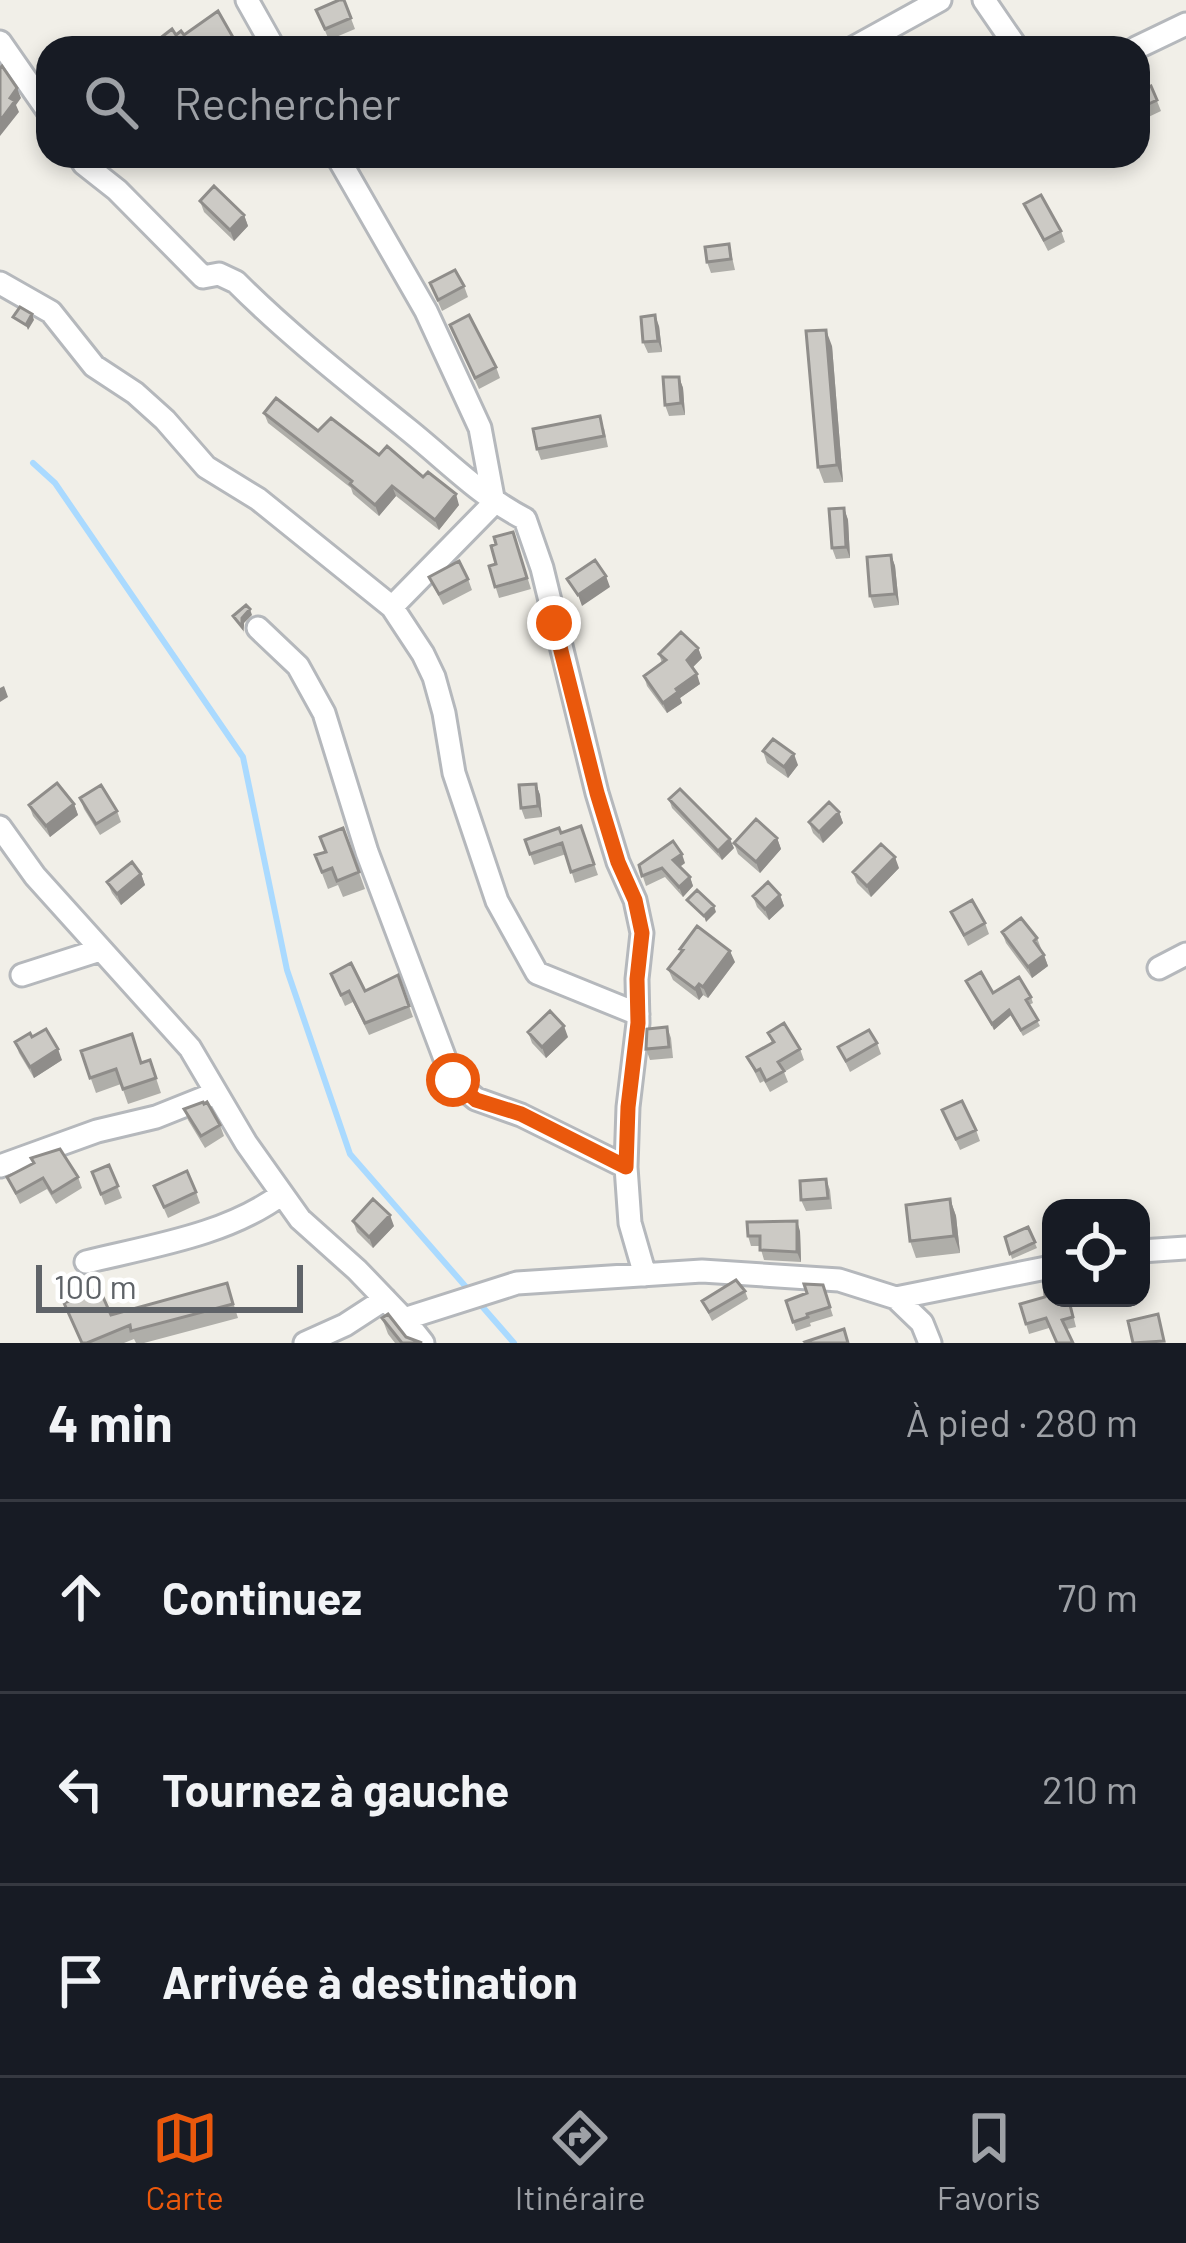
<!DOCTYPE html>
<html lang="fr">
<head>
<meta charset="utf-8">
<style>
  :root { --surface:#171b24; --page:#242831; --text:#f1f3f6; --muted:#9ea1a6; --line:#363941; --accent:#ea580c }
  body { margin:0; font-family:Barlow,sans-serif; background:var(--page); color:var(--text) }
  .controls { position:absolute; right:36px; bottom:36px; display:grid; overflow:hidden; border-radius:24px; box-shadow:0 6px 18px #0003 }
  .controls button { width:108px; height:108px; display:grid; place-items:center; padding:0; border:0; border-bottom:3px solid var(--line); background:var(--surface); color:var(--text); font:60px sans-serif }
  .scale { position:absolute; left:36px; bottom:30px; width:267px; box-sizing:border-box; padding-left:12px; border:6px solid #5f6368; border-top:0; font-size:33px; line-height:42px; white-space:nowrap; color:#5f6368; -webkit-text-stroke:9px #fff; paint-order:stroke }
  .stop { position:absolute; width:36px; height:36px; margin:-27px; border:9px solid #ea580c; border-radius:50%; background:#fff }
  .stop.end { background:#ea580c; border-color:#fff; box-shadow:0 3px 12px #0008 }
  .list { margin:0; padding:0; list-style:none }
  h2 { display:flex; justify-content:space-between; align-items:center; height:156px; margin:0; padding:0 48px; font-size:51px }
  h2 small { font-size:39px; font-weight:400; color:var(--muted) }
  .list li { display:grid; grid-template-columns:78px 1fr auto; gap:36px; align-items:center; box-sizing:border-box; height:192px; padding:0 48px; border-top:3px solid var(--line) }
  .list b { display:block; font-size:45px; white-space:nowrap }
  .list em { font-size:39px; font-style:normal; color:var(--muted) }
  .icon { flex:none; width:66px; height:66px; fill:none; stroke:currentColor; stroke-width:2; stroke-linecap:round; stroke-linejoin:round }
  .map { position:relative; flex:none; width:1186px; height:1343px; overflow:hidden }
  .search { position:absolute; background:var(--surface); box-shadow:0 6px 18px #0003; left:36px; right:36px; top:36px; height:132px; display:flex; align-items:center; gap:30px; box-sizing:border-box; padding:0 42px; border-radius:36px; color:var(--muted); font-size:45px }
  .sheet { height:732px; background:var(--surface) }
  nav { display:flex; justify-content:space-around; align-items:center; box-sizing:border-box; height:168px; border-top:3px solid var(--line); background:var(--surface); font-size:33px; color:var(--muted) }
  nav a { display:grid; justify-items:center; gap:6px }
  nav .on { color:var(--accent) }
  .map>svg:first-child { display:block }
  .lines { fill:none; stroke-linecap:round; stroke-linejoin:round }
  .stream { stroke:#aadaff; stroke-width:6 }
  .minor-casing { stroke:#b5b8bc; stroke-width:27 }
  .minor { stroke:#fff; stroke-width:21 }
  .wall { fill:#afaea9 }
  .shaded-wall { fill:#8f8d8a }
  .building { fill:#cccac5; stroke:#8f8d8a; stroke-width:3 }
  .route { stroke:#ea580c; stroke-width:15 }
</style>
</head>
<body>
<div class="map">
<svg width="1186" height="1343" viewBox="0 0 1186 1343">
  <rect width="100%" height="100%" fill="#f1efe8"/>
  <g class="lines">
    <path class="stream" d="M33,463L55,483L243,757L287,970L350,1154L466,1287
      M480,1304L514,1343"/>
    <g class="minor-casing">
      <path id="minor" d="M247,0L274,48
        M984,0L1017,48
        M0,42L48,111
        M853,48L940,0
        M1136,48L1186,24
        M79,156L84,164L117,190L203,277L219,274L236,282C289,335 348,381 406,428C445,459 480,496 525,519L542,568L597,793L618,862L635,900L642,933L637,979L638,1023L628,1107L626,1167L630,1223L645,1275
        M337,156L426,311L480,428L494,503
        M0,283L51,312L94,366L135,393L165,420L206,467L258,499L392,607
        M494,503L392,607L423,654L434,677L444,713L454,773L497,901L537,973L638,1014
        M258,628L298,666L324,713L367,852L453,1080L476,1099L521,1115L626,1167
        M0,827L35,876L190,1048L246,1143L300,1219L357,1270L404,1319L423,1343
        M1159,968L1186,954
        M22,975L100,950
        M0,1166L97,1131L156,1117L216,1093
        M1141,1251L1186,1248
        M86,1262C151,1246 227,1235 282,1194
        M896,1298L922,1323L930,1343
        M404,1319L517,1283L702,1271L839,1280L896,1298L1051,1267
        M305,1343L345,1325L385,1299"/>
    </g>
    <use href="#minor" class="minor"/>
  </g>
  <path class="wall" d="M344,0L355,29L329,40L316,10Z
    M1151,86L1161,111L1138,122V92Z
    M200,201L244,215L248,226L234,241L204,212Z
    M1024,204L1061,231L1065,242L1048,251Z
    M729,244L735,270L711,273L707,262Z
    M430,283L464,286L468,297L442,311Z
    M450,325L496,367L500,378L479,389Z
    M659,326L662,352L648,353L643,342Z
    M832,346L843,482L824,483L818,467Z
    M679,377L683,388L685,415L669,416L665,405Z
    M264,413L379,455L423,477L459,505L439,530L396,496L379,516L353,494L351,488L268,423Z
    M604,428L608,447L541,460L537,449Z
    M844,508L848,520L850,558L836,559L832,548Z
    M513,532L531,589L499,598L489,566L496,564Z
    M891,555L895,566L899,605L874,608L870,596Z
    M429,577L468,579L472,590L443,605Z
    M698,648L702,658L692,668L700,684L680,698L682,703L667,713L647,686L644,676L662,663L659,654Z
    M763,751L798,765L788,778L767,763Z
    M536,784L540,795L542,817L525,819L521,808Z
    M80,798L117,811L121,822L100,835L84,809Z
    M669,799L734,848L722,860L672,808Z
    M74,804L78,815L50,837L33,816L29,805Z
    M839,812L843,823L823,843L813,833L809,822Z
    M581,826L598,875L575,883L566,854L534,865L525,840L561,833Z
    M343,828L365,889L343,897L338,885L328,889L315,855L326,852Z
    M777,838L781,849L760,873L738,854L734,843Z
    M685,863L680,867L690,877L693,886L683,897L665,877L646,886L639,865Z
    M899,868L871,897L857,883L853,872Z
    M141,874L145,885L121,905L112,893L107,882Z
    M780,895L784,906L769,920L757,907L753,896Z
    M951,912L985,923L989,934L968,946Z
    M1002,932L1037,938L1048,966L1032,978L1006,943Z
    M680,949L735,962L708,998L703,995L699,1000L673,980L668,969L682,952Z
    M331,974L365,991L398,975L413,1017L369,1035L353,1002L345,1006Z
    M966,981L993,993L1031,997L1033,1003L1029,1005L1040,1026L1023,1036L1011,1015L994,1030Z
    M667,1027L671,1038L673,1058L650,1060L646,1049Z
    M528,1032L568,1037L546,1058L532,1043Z
    M768,1033L800,1049L804,1060L784,1072L788,1082L770,1092L764,1081L760,1083L747,1057L772,1043Z
    M32,1037L62,1060L34,1078L19,1053L15,1042Z
    M877,1043L881,1054L850,1072L838,1047Z
    M81,1051L142,1063L150,1060L161,1093L128,1104L121,1084L96,1093Z
    M184,1109L220,1125L224,1136L205,1148L188,1120Z
    M942,1110L976,1130L980,1141L960,1150Z
    M31,1158L78,1177L82,1188L56,1204L47,1189L20,1204L7,1177L33,1164Z
    M109,1165L122,1198L105,1205L92,1172Z
    M826,1179L830,1190L832,1209L806,1211L801,1200Z
    M154,1186L196,1192L200,1203L168,1218Z
    M950,1199L956,1216L960,1253L916,1258L910,1241Z
    M353,1221L394,1226L373,1248L357,1232Z
    M1028,1227L1037,1248L1012,1259L1005,1237Z
    M800,1231L801,1262L764,1260L760,1246H751L748,1236Z
    M227,1283L238,1318L144,1343H136L134,1339L124,1343H81L64,1303L111,1315Z
    M823,1285L833,1316L810,1323L811,1326L796,1331L786,1301Z
    M745,1291L748,1299L712,1321L702,1301Z
    M1063,1303L1072,1311L1076,1327L1067,1329L1049,1328L1029,1334L1020,1304Z
    M382,1318L406,1337L422,1343H395L388,1334Z"/>
  <path class="shaded-wall" d="M234,39L237,48H221Z
    M17,88L21,98L16,105L19,112L0,136V121L10,98Z
    M244,215L248,226L234,241L230,230Z
    M32,314L34,320L28,330L26,325Z
    M655,315L659,326L662,352L658,341Z
    M826,330L832,346L843,482L837,465Z
    M679,377L683,388L685,415L681,403Z
    M392,486L396,496L379,516L375,505Z
    M456,494L459,505L439,530L435,520Z
    M844,508L848,520L850,558L846,547Z
    M891,555L895,566L899,605L895,594Z
    M606,576L610,587L582,606L578,595Z
    M250,609L252,615L244,623V633L242,618Z
    M698,648L702,658L690,670L687,660Z
    M697,674L700,684L680,698L682,703L667,713L663,703L676,689Z
    M4,686L8,697L0,702V688Z
    M794,754L798,765L788,778L784,767Z
    M536,784L540,795L542,817L538,806Z
    M74,804L78,815L50,837L46,826Z
    M839,812L843,823L823,843L819,832Z
    M777,838L781,849L760,873L756,862Z
    M730,839L734,848L722,860L718,851Z
    M682,854L685,863L676,869L673,860Z
    M895,857L899,868L871,897L867,886Z
    M141,874L145,885L121,905L117,894Z
    M690,877L693,886L683,897L679,887Z
    M780,895L784,906L769,920L765,909Z
    M714,906L716,912L706,922L704,916Z
    M730,951L735,962L708,998L703,987Z
    M1044,955L1048,966L1032,978L1028,967Z
    M699,984L703,995L699,1000L695,989Z
    M1009,1010L1011,1015L994,1030L992,1024Z
    M564,1026L568,1037L546,1058L542,1047Z
    M58,1049L62,1060L34,1078L30,1067Z
    M950,1199L956,1216L960,1253L954,1236Z
    M390,1215L394,1226L373,1248L369,1237Z
    M797,1221L800,1231L801,1262L797,1252Z"/>
  <path class="building" d="M339,0H344L351,18L325,29L316,10Z
    M218,11L234,39L221,48H158L163,44L159,39L172,29L176,35L181,31L184,35Z
    M2,66L17,88L10,98L15,101L0,121V68Z
    M1151,86L1157,100L1138,109V92Z
    M214,186L244,215L230,230L200,201Z
    M1041,195L1061,231L1044,240L1024,204Z
    M729,244L731,259L707,262L705,247Z
    M455,270L464,286L438,300L430,283Z
    M20,307L32,314L26,325L13,317Z
    M469,315L496,367L475,378L450,325Z
    M655,315L658,341L643,342L641,317Z
    M826,330L837,465L818,467L806,331Z
    M663,377H679L681,403L665,405Z
    M276,398L318,431L331,418L379,455L387,446L423,477L428,472L456,494L435,520L392,486L375,505L350,484L352,481L264,413Z
    M600,416L604,436L537,449L533,429Z
    M844,508L846,547L832,548L829,509Z
    M513,532L527,578L495,587L489,566L496,564L491,546L496,544L494,537Z
    M891,555L895,594L870,596L867,557Z
    M595,560L606,576L578,595L567,579Z
    M459,561L468,579L439,594L429,577Z
    M246,605L250,609L242,618V627L233,616Z
    M681,632L698,648L687,660L697,674L676,689L678,692L663,703L644,676L666,660L659,654Z
    M773,739L794,754L784,767L763,751Z
    M57,783L74,804L46,826L29,805Z
    M536,784L538,806L521,808L519,785Z
    M101,785L117,811L96,824L80,798Z
    M680,789L730,839L718,851L669,799Z
    M829,802L839,812L819,832L809,822Z
    M756,819L777,838L756,862L734,843Z
    M581,826L594,864L571,872L562,843L530,854L525,840L559,828L561,833Z
    M343,828L359,872L337,881L332,868L322,872L315,855L326,852L320,837Z
    M673,841L682,854L673,860L690,877L679,887L662,868L642,876L639,865Z
    M881,844L895,857L867,886L853,872Z
    M132,862L141,874L117,894L107,882Z
    M768,882L780,895L765,909L753,896Z
    M697,890L714,906L704,916L687,900Z
    M972,900L985,923L964,935L951,912Z
    M1021,918L1037,938L1034,941L1044,955L1028,967L1002,932Z
    M697,926L730,951L703,987L699,984L695,989L668,969L683,950L680,949Z
    M351,963L365,991L398,975L409,1006L365,1023L349,991L341,995L331,974Z
    M981,972L993,993L1019,977L1031,997L1026,1000L1038,1020L1021,1030L1009,1010L992,1024L966,981Z
    M550,1011L564,1026L542,1047L528,1032Z
    M784,1023L800,1049L778,1062L784,1071L766,1081L760,1069L756,1071L747,1057L774,1042L768,1033Z
    M667,1027L669,1047L646,1049L647,1029Z
    M46,1029L58,1049L30,1067L15,1042L30,1033L32,1037Z
    M869,1030L877,1043L846,1061L838,1047Z
    M132,1034L141,1063L150,1060L156,1078L123,1089L116,1069L90,1078L81,1051Z
    M962,1101L976,1130L956,1139L942,1110Z
    M203,1102L204,1104L207,1102L220,1125L201,1136L184,1109Z
    M60,1149L78,1177L52,1193L43,1178L16,1193L7,1177L34,1163L31,1158Z
    M109,1165L118,1186L101,1194L92,1172Z
    M187,1171L196,1192L164,1207L154,1186Z
    M826,1179L828,1198L801,1200L800,1181Z
    M373,1199L390,1215L369,1237L353,1221Z
    M950,1199L954,1236L910,1241L906,1205Z
    M797,1221V1252L760,1250V1236H748L747,1222Z
    M1028,1227L1035,1242L1010,1254L1005,1237Z
    M1051,1271V1298H1060V1303L1069,1301L1073,1317L1062,1320L1073,1343H1057L1046,1318L1026,1324L1020,1304L1045,1297L1044,1274Z
    M736,1280L745,1291L709,1312L702,1301Z
    M227,1283L233,1304L131,1331L130,1325L87,1343H82L64,1303L99,1288L111,1315Z
    M804,1284L823,1285L830,1307L807,1314L808,1317L793,1322L786,1301L807,1293Z
    M388,1314L406,1337L422,1343H402L382,1318Z
    M1158,1314L1164,1341L1133,1343L1128,1321Z
    M844,1329L848,1343H806L805,1342Z"/>
  <g class="lines">
    <path class="route" d="M453,1080L476,1100L521,1114L626,1167L628,1107L638,1023L637,979L642,933L635,900L618,862L597,793L554,623"/>
  </g>
</svg>
<div class="controls">
<button><svg class="icon" aria-label="locate" viewBox="0 0 24 24"><circle cx="12" cy="12" r="6"/><path d="M12 2v4M12 18v4M2 12h4M18 12h4"/></svg></button>
</div>
<div class="scale">100 m</div>
<div class="stop" style="left:453px;top:1080px"></div>
<div class="stop end" style="left:554px;top:623px"></div>
<div class="search"><svg class="icon" aria-label="search" viewBox="0 0 24 24"><circle cx="10" cy="10" r="6"/><path d="M15 15l6 6"/></svg>Rechercher</div>
</div>
<section class="sheet">
<h2>4 min<small>À pied · 280 m</small></h2>
<ul class="list">
<li><svg class="icon" aria-label="ahead" viewBox="0 0 24 24"><path d="M12 20V5M6 11l6-6 6 6"/></svg><div><b>Continuez</b></div><em>70 m</em></li>
<li><svg class="icon" aria-label="left" viewBox="0 0 24 24"><path d="M17 20v-9H6M10 6l-5 5 5 5"/></svg><div><b>Tournez à gauche</b></div><em>210 m</em></li>
<li><svg class="icon" aria-label="arrive" viewBox="0 0 24 24"><path d="M6 21V4h12l-3 4 3 4H6"/></svg><div><b>Arrivée à destination</b></div></li>
</ul>
</section>
<nav>
<a class="on"><svg class="icon" aria-label="map" viewBox="0 0 24 24"><path d="M3 6l6-2 6 2 6-2v14l-6 2-6-2-6 2zM9 4v14M15 6v14"/></svg>Carte</a>
<a><svg class="icon" aria-label="directions" viewBox="0 0 24 24"><path d="M12 3l9 9-9 9-9-9zM9 14v-3h6M13 9l2 2-2 2"/></svg>Itinéraire</a>
<a><svg class="icon" aria-label="saved" viewBox="0 0 24 24"><path d="M7 4h10v16l-5-4-5 4z"/></svg>Favoris</a>
</nav>
</body>
</html>
